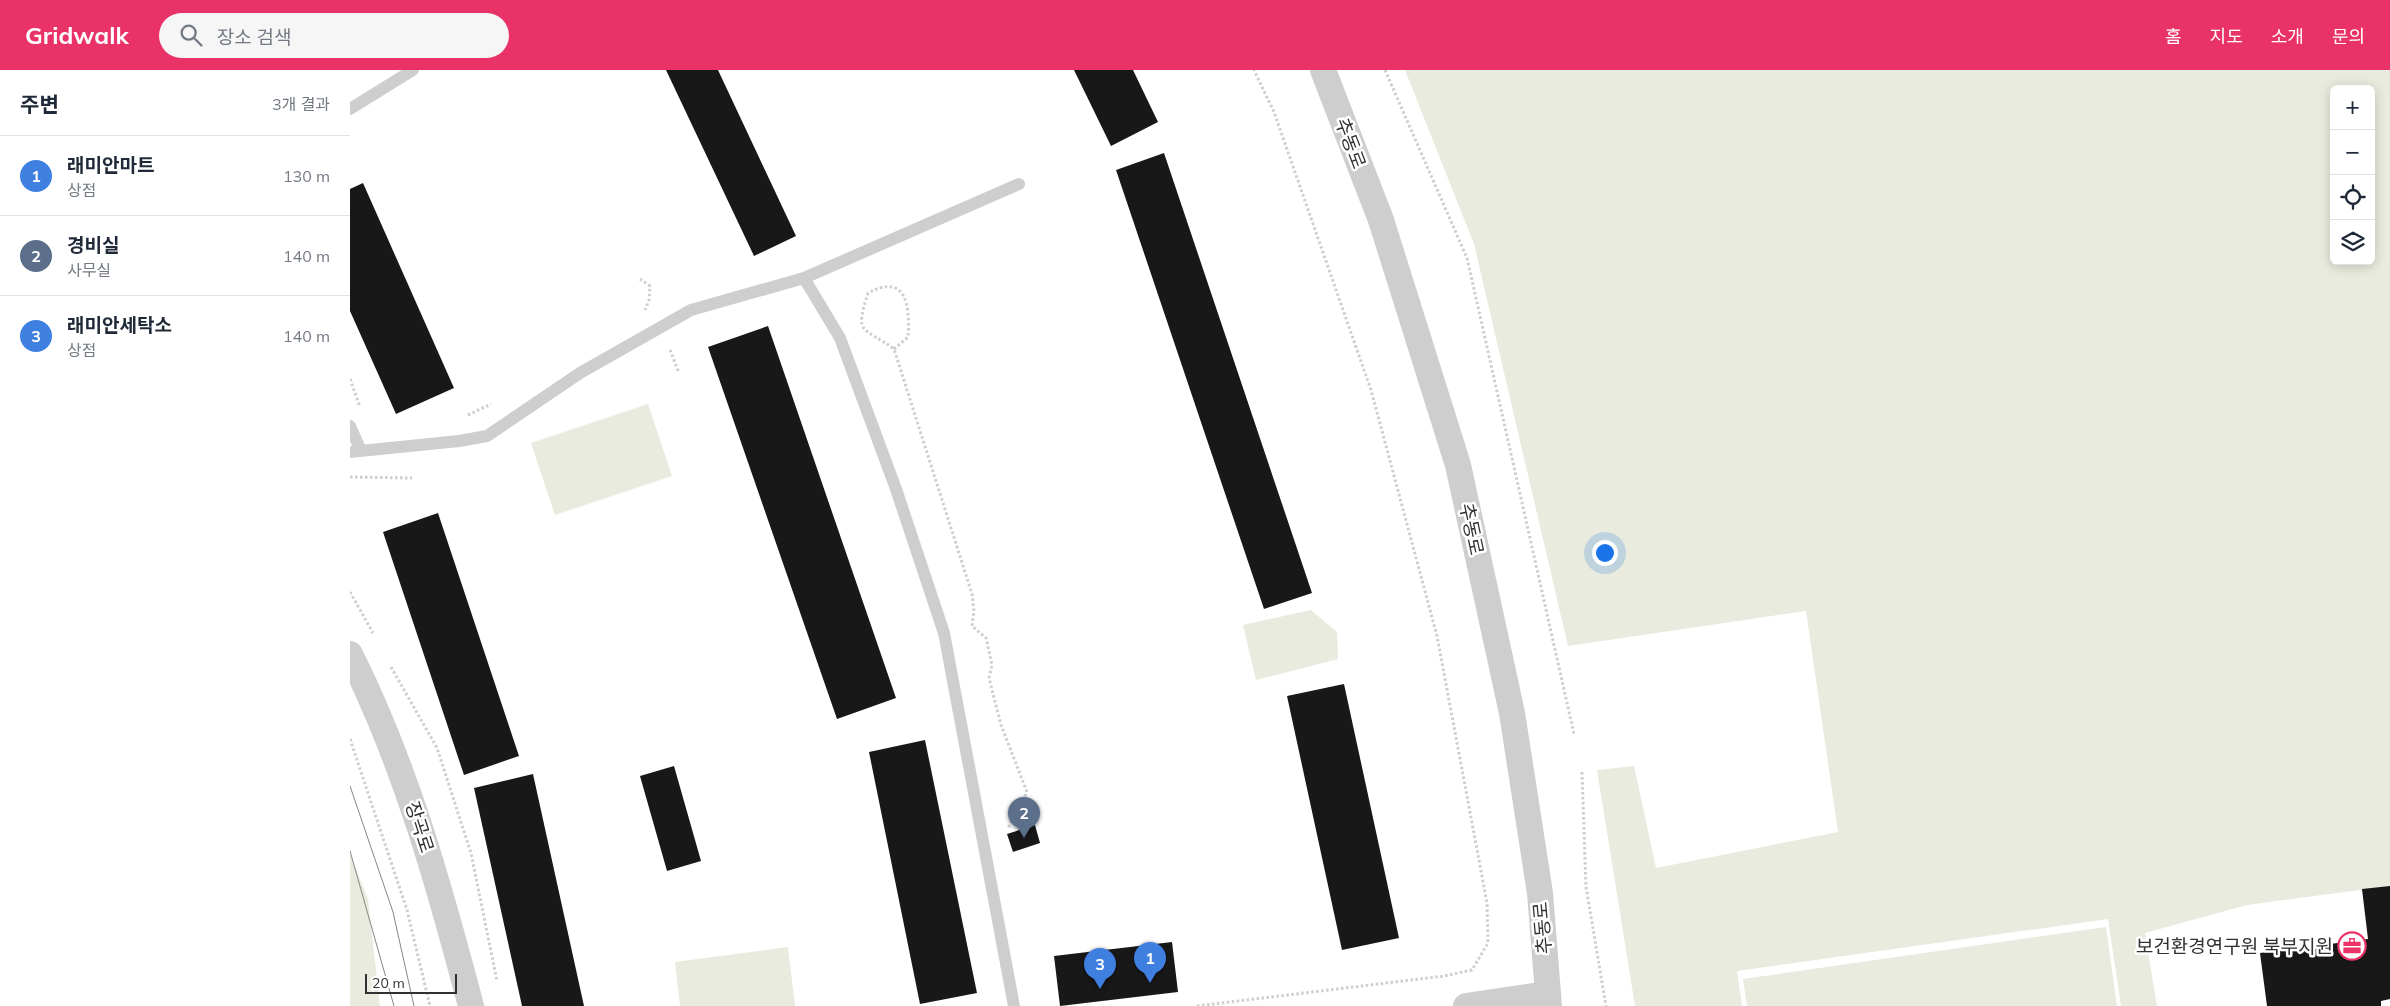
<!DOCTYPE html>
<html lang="ko">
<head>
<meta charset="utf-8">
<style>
  :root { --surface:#fff; --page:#f6f6f7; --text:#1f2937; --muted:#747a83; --line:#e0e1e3; --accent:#e93267 }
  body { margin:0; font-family:Mulish,"Noto Sans KR",sans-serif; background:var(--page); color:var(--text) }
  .controls { position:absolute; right:15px; top:15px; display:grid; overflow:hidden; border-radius:8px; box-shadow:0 2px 12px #0003 }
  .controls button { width:45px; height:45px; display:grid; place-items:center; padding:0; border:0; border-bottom:1px solid var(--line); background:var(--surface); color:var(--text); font:25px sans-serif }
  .scale { position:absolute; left:15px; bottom:12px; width:92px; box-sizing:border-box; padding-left:5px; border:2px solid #313131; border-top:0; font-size:14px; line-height:18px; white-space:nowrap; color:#313131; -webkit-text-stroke:4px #fff; paint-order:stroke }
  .you { position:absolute; left:1254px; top:482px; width:18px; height:18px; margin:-12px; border:4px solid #fff; border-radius:50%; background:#1a73e8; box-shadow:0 0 0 8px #1a73e833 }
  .badge { display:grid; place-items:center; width:32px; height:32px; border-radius:50%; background:var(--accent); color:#fff; font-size:16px; font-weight:700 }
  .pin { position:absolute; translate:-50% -41px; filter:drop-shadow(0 1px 2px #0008) }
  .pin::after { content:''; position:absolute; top:26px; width:18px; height:15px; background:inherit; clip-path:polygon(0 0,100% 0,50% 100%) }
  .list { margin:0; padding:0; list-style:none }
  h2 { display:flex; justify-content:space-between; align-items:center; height:65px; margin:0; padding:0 20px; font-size:21px }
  h2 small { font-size:16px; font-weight:400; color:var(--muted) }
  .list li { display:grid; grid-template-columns:32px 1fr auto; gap:15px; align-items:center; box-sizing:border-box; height:80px; padding:0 20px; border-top:1px solid var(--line) }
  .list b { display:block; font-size:19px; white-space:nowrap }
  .list p { margin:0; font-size:16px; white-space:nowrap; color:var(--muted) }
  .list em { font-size:16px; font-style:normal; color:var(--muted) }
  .icon { flex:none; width:28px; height:28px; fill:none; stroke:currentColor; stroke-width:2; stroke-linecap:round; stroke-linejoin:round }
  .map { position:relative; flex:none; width:2040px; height:936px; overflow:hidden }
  header { display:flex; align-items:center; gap:30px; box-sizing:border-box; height:70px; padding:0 25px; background:var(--accent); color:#fff }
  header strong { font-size:24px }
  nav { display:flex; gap:28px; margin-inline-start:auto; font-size:18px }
  .search { width:350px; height:45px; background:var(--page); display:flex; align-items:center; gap:12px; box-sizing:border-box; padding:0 18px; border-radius:28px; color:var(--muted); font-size:19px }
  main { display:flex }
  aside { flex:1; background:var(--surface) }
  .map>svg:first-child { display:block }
  .green { fill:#e8ebdd; fill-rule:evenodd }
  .building { fill:#181818 }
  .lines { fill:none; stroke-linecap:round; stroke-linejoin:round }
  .path { stroke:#cecece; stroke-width:3; stroke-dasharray:2.5 2.5; stroke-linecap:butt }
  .service { stroke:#cecece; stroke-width:12 }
  .minor { stroke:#cecece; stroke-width:26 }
  .tram { stroke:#868686; stroke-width:1 }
  .labels { text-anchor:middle; stroke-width:5; stroke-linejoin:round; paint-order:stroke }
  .street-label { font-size:19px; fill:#313131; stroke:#fff }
  .poi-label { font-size:19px; fill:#313131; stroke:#fff; text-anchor:end }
</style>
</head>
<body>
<header>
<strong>Gridwalk</strong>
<div class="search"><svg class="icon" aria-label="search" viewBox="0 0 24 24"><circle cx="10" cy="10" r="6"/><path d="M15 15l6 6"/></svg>장소 검색</div>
<nav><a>홈</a><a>지도</a><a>소개</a><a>문의</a></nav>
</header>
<main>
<aside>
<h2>주변<small>3개 결과</small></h2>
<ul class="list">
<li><span class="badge" style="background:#3f7fe0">1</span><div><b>래미안마트</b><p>상점</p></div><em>130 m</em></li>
<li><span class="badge" style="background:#5c6f8a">2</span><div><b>경비실</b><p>사무실</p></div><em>140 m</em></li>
<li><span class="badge" style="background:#3f7fe0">3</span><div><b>래미안세탁소</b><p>상점</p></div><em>140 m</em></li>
</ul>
</aside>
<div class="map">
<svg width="2040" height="936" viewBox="0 0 2040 936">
  <rect width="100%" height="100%" fill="#fff"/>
  <path class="green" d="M1055,0H2040V816L1897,835L1795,863L1807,936H1771L1758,849L1387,901L1392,936H1285L1247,700L1284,696L1306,798L1488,762L1456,541L1218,576L1124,174ZM1984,19H2021V191H1984Z
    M298,334L322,406L205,445L181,373Z
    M961,540L987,562L988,589L906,610L893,555Z
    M0,784L18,829L30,936H0Z
    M1756,857L1767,936H1397L1393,909Z
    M438,877L445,936H330L325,892Z"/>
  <path class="building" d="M316,0H368L446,166L404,186Z
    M724,0H783L808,52L761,76Z
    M814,83L962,523L914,539L766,100Z
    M13,113L104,318L46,344L0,241V119Z
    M418,256L546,628L487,649L358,277Z
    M88,443L169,686L114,705L33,462Z
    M994,614L1049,868L992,880L937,626Z
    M575,670L627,923L570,934L519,682Z
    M324,696L351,791L317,801L290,706Z
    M183,704L234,936H172L124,718Z
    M685,755L690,773L663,782L657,764Z
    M2040,816V929L2031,931V936H1917L1910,883L2018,869L2012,819Z
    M822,872L828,922L710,936L704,886Z"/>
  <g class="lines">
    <path class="path" d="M1035,0L1117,188L1224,664
      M290,209L300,216L299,230L295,240
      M544,279L558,267C560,237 557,202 518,223C504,266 513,256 544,279L622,524L624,541L622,556L636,568L642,595L639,608L651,655L677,722L658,758
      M320,280L329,303
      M0,309L10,337
      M118,345L141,334
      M0,407L62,408
      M0,522L23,563
      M41,597L87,678L121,783L147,911
      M0,669L57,840L80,936
      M1232,702L1236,817L1256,936
      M847,936L1094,906L1122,900L1138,873L1137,833L1087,566L1021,320L924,42L904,0"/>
    <path class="service" d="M0,39L63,0
      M454,208L490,268L546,419L594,563L664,936
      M0,356L11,381
      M0,382L109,371L137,366L230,303L341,240L454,208L669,114"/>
    <path class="minor" d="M973,0L1031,150L1108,395L1162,643L1190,823L1199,936
      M0,584C56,696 89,815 121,936
      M1116,936L1198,924"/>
    <path class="tram" d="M0,716L43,842L64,936
      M0,781L44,936"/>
  </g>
  <defs>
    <g id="office-ring" transform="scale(1.4375)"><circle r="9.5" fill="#fff" stroke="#e93267" stroke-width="1.5"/><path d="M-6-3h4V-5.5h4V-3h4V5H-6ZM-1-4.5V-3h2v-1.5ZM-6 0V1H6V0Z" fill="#e93267"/></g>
  </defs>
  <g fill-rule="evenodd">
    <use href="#office-ring" x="2002" y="876"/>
  </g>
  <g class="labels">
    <g class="street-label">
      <text transform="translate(1001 73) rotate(69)" y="7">추동로</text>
      <text transform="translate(1122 459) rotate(78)" y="7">추동로</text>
      <text transform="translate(70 757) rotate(72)" y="7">장곡로</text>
      <text transform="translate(1192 858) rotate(-95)" y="7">추동로</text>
    </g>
    <g class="poi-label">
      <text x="1983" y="883">보건환경연구원 북부지원</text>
    </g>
  </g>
</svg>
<div class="controls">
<button>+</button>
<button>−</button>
<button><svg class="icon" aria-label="locate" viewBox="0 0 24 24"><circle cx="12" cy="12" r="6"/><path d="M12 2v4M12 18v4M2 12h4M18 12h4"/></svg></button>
<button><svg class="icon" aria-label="layers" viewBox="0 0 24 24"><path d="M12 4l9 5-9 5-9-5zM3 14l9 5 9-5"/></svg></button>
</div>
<div class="scale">20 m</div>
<div class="you"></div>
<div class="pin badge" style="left:800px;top:913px;background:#3f7fe0">1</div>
<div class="pin badge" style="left:674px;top:768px;background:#5c6f8a">2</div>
<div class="pin badge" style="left:750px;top:919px;background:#3f7fe0">3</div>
</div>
</main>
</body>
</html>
